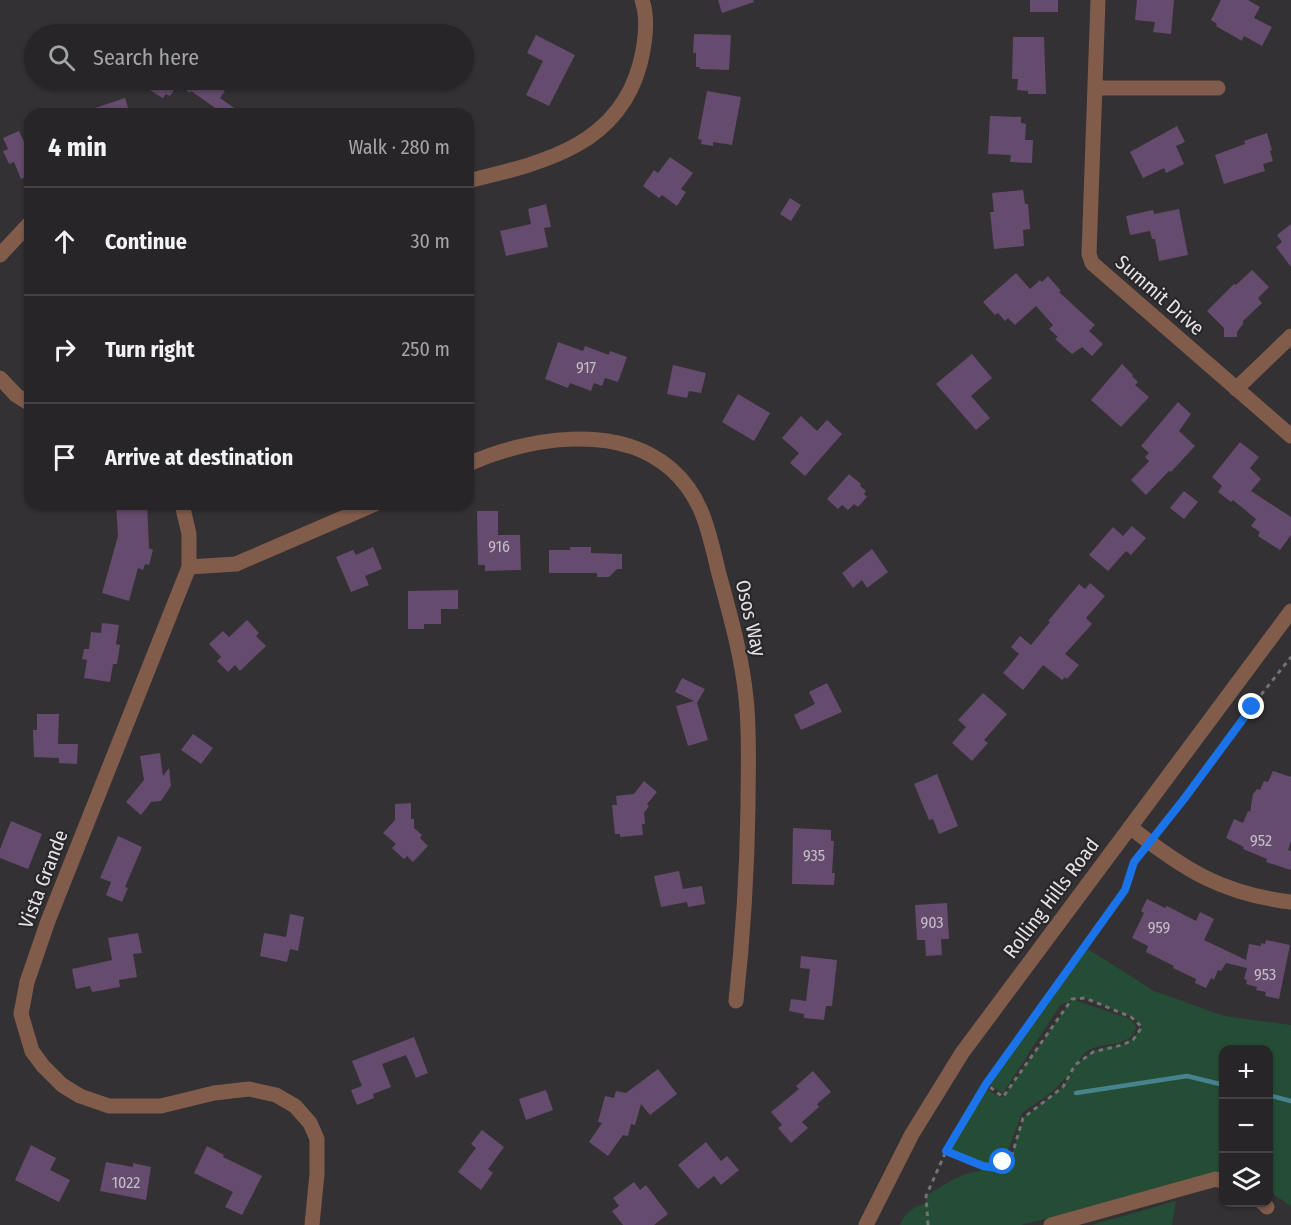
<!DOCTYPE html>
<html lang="en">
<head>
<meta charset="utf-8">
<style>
  :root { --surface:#272527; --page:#2f2d2f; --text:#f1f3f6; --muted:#a4a5a7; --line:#434244 }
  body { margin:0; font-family:"Fira Sans Condensed",sans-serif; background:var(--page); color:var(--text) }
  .controls { position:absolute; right:18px; bottom:18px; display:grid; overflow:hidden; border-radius:12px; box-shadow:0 2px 4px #0004 }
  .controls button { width:54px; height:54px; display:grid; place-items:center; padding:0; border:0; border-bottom:2px solid var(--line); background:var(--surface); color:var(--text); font:30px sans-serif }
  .stop { position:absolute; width:18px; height:18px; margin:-14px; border:4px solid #1a73e8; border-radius:50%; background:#fff }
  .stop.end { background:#1a73e8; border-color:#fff; box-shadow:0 2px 6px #0008 }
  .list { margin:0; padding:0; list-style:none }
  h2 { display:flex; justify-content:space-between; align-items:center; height:78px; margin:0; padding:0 24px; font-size:26px }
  h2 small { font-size:20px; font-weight:400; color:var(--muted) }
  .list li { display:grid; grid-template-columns:39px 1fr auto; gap:18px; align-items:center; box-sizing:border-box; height:108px; padding:0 24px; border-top:2px solid var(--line) }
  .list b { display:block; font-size:22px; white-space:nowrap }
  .list em { font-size:20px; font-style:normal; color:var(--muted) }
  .icon { flex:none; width:33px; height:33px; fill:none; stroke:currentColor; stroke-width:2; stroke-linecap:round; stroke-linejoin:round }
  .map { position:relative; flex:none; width:1291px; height:1225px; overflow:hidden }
  .search { position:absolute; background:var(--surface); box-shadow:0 2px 4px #0004; left:24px; top:24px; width:450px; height:66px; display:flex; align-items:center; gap:15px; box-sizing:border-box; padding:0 21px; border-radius:33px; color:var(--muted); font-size:22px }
  .panel { position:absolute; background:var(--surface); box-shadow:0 2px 4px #0004; left:24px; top:108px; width:450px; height:402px; border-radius:18px }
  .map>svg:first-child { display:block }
  .green { fill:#254d36; fill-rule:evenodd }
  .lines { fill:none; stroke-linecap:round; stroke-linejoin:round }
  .stream { stroke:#47838f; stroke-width:4.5 }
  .building { fill:#654b6e }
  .path { stroke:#747174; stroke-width:3; stroke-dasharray:4.5 4.5; stroke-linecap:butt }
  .minor { stroke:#825c4b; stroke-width:15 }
  .route { stroke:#1a73e8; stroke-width:8 }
  .labels { text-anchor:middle; stroke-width:4.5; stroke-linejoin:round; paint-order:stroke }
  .number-label { font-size:16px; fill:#c4bcc7 }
  .street-label { font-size:20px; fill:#e4e2e5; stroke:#2a272a }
</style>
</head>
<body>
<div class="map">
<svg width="1291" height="1225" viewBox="0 0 1291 1225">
  <rect width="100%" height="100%" fill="#343134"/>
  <path class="green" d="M1083,946L1154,991L1224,1016L1291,1025V1206L1269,1191L1268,1050H1224L1223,1177L1210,1175L1021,1225H900C905,1212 914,1207 926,1203V1196C940,1188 954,1177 970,1173C981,1169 992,1171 1002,1163L987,1164L947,1149L985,1092L988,1090L1000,1097H1003L1071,1001L1060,1005L1003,1093L990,1085L1015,1043ZM1086,998L1131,1017L1142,1026C1123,1055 1116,1040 1092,1052C1087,1055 1082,1060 1077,1064C1079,1061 1082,1055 1086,1052C1101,1040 1132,1050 1136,1026L1133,1022L1127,1018L1074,1000ZM1072,1071L1063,1087L1023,1118L1012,1155L1004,1161L1022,1113L1053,1091Z
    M1176,1201L1172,1225H1092Z"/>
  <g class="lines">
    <path class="stream" d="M1076,1093L1187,1076L1224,1085
      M1268,1095L1291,1101"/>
  </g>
  <path class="building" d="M718,0H753L754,2L722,13Z
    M1030,0H1058V12H1030Z
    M1137,0H1174L1171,34L1153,32L1155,22L1135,20Z
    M1221,0H1248L1260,7L1254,18L1272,27L1262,46L1244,36L1242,41L1216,26L1217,24L1211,20Z
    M694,34L731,35L729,70L699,69L700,67H696V53H693Z
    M536,35L575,55L549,106L526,95L543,61L527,53Z
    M1013,37H1044L1046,94H1028V91L1017,90L1018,79H1012Z
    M151,80H208L225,91L220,98L243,114H224L191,91L190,93L178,84L170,96L166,94L163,98L146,88Z
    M707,91L741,97L732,145L713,142V146L701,144L702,140L698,139Z
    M125,98L130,114H83V112Z
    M990,116L1021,117V123L1026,124L1025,140H1033L1032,163L1010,162L1011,155L988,154Z
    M1177,126L1185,142L1176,146L1184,164L1166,173L1164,168L1143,178L1130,152Z
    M19,131L30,155V175L21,179L14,162L9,164L3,151L8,149L3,138Z
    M1267,133L1272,150L1270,151L1273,161L1263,164L1265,171L1224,184L1215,155L1245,144L1244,141Z
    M670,157L693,173L681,189L686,192L677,206L662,195L659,198L643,186L654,170L658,173Z
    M1023,190L1025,204H1028L1030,229L1023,230L1024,246L994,249L990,212H994L992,193Z
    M790,198L801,205L791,221L780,214Z
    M546,204L551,227L544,228L548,247L506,256L500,231L531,224L528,209Z
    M1179,209L1188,255L1159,261L1155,239H1152L1150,231L1130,235L1126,216L1153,210L1154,214Z
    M1291,224V267L1276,247L1282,242L1277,235Z
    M1252,270L1269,287L1258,298L1262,303L1243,321V324L1237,332V337H1224V328L1207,311L1234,284L1236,285Z
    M1016,273L1030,289L1040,280L1042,282L1048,276L1061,291L1059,292L1095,325L1089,331L1103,344L1092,356L1082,347L1072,354L1055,339L1058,337L1049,329L1053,325L1036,306L1015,325L1008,318L1005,321L998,313L995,315L983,302Z
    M558,342L583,351L585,346L609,355L610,351L627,357L618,382L605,378L602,386L594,383L591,391L570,383L568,388L545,379Z
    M972,354L992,378L971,396L990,418L976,430L936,384Z
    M1122,364L1133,375L1132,376L1138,382L1135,385L1149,397L1121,427L1091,400Z
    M673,365L706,373L701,393L689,391L687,398L667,394Z
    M738,394L770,413L754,441L722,422Z
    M1178,402L1191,414L1179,431L1195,446L1171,472L1169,471L1146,495L1131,480L1149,461L1145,457L1149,453L1141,446Z
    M801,416L817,431L827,420L842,434L805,476L790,463L799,453L782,438Z
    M1240,442L1259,457L1250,468L1261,479L1251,491L1291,517V535L1280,550L1258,536L1260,532L1251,526L1256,519L1233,500L1231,502L1218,492L1222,486L1212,477Z
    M849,474L861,484L860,486L866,491L864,494L867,497L858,507L854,504L848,510L842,505L838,509L827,499Z
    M1184,491L1198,502L1184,519L1170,508Z
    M116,504H147L149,548L153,550L149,565L145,564L143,570L138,568L129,601L102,593L118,536Z
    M477,511H498V535H520L521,570L485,571V565H478Z
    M1132,526L1146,538L1131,555L1126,551L1108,571L1089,555L1113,527L1123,536Z
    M373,547L382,569L365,576L369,585L351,592L336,557L353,550L356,555Z
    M570,547H591V553L622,554V569H617L609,577H597V573H549V550H570Z
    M872,549L888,572L867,588L862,580L853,588L842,573Z
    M1090,583L1105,596L1086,618L1092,624L1065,654L1079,665L1067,679L1065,677L1062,680L1043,665L1023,690L1003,673L1019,654L1011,647L1020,636L1031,645L1050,622L1048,621L1079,584L1085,589Z
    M458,590V609H441V624H424V629H408V591Z
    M247,620L259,633L256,636L266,646L240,671L235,665L228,672L217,661L221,657L209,644L223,631L229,637Z
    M102,623L119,625L116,644L120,645L117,664H113L110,682L84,678L87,660L82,659L84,649H89L91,632L101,633Z
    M682,678L705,689L697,703L708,740L688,746L676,706L694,701L675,692Z
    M827,683L842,712L801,730L794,715L815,704L809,692Z
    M983,693L1007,714L984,740L988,743L972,761L952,743L966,727L958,720Z
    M37,714H59L58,744H78L77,764L59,763V758L34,757L33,730H37Z
    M193,734L213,748L201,764L181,750Z
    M160,753L163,776L169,768L171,786L161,801L151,802L141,815L126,802L144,780L140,756Z
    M1273,771L1291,777V841L1288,850L1291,851V870L1266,862L1267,859L1243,849L1244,847L1226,838L1234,819L1243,823L1248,811L1250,812L1253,794L1257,789L1260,790L1264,781L1268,782Z
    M937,774L958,826L939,834L933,819L929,820L914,784Z
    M644,781L657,792L647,804L649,806L644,813L645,824H642L643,835L620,837V834H615L612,805H617L616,796L634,794Z
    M411,803V819H414V828L422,835L420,838L428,846L413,862L407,856L404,859L392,848L396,844L383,833L395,820V804Z
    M11,821L42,834L28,869L0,858V849Z
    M793,828L831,830V841H834L832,873H835L834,885L792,884Z
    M118,836L142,847L125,887L128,888L122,902L106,895L111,882L100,878Z
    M679,871L683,889L702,886L705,904L688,907L687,902L661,907L654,876Z
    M1147,899L1165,908L1167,906L1196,921L1200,912L1214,919L1204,940L1246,960L1249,944L1261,946V943L1265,944L1266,940L1290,945L1279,999L1265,996L1266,992L1256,990L1257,987L1246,984L1247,980L1244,979L1247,968L1226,963L1221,971L1218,970L1214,980L1211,978L1206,988L1195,983L1196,979L1173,968L1174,966L1146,952L1148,946L1132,938L1144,913L1141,911Z
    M947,903L949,939H941L942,955L926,956L925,940H917L915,905Z
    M290,914L304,917L298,951L290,949L287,962L260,956L264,933L286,937Z
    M138,933L142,953L133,954L137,977L119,980L120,987L92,992L90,986L76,989L72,969L112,960L108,938Z
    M801,956L837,960L832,1006H826L824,1020L804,1018V1014L789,1011L791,999L806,1001L810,969L800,968Z
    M414,1037L428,1073L416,1078L406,1055L382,1064L391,1087L373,1094L374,1098L357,1105L351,1090L362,1086L352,1061Z
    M658,1069L677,1094L650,1115L641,1104L635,1125L631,1124L628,1136L623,1135L608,1156L589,1142L602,1123L598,1122L605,1096L614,1098L616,1091L626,1093Z
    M813,1071L831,1092L817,1104L819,1107L802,1122L808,1128L791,1143L778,1128L782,1125L771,1112L799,1089L796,1086Z
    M546,1090L553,1110L526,1120L519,1099Z
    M482,1130L504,1147L488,1169L493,1173L481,1190L458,1172L476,1148L471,1144Z
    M706,1142L721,1161L727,1156L739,1170L721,1185L714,1176L698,1189L678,1165Z
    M31,1145L56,1158L50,1170L70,1180L59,1202L15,1180Z
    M207,1146L224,1155L223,1157L262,1176L242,1215L225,1207L233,1192L194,1173Z
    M106,1162L133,1167V1163L151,1167L146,1200L100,1191Z
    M634,1182L640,1190L646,1185L668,1214L654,1225H623L612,1211L619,1206L613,1198Z"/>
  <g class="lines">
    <path class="path" d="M1158,831L1184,799L1226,739L1291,657
      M946,1151L983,1166L996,1168L1012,1155L1023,1118L1063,1087L1075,1065L1093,1052L1122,1045L1133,1040L1142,1027L1131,1017L1085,998L1072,999L1003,1097L986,1084
      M928,1225L926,1196L947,1149L986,1084L1125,889L1134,862L1141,852"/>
    <path class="minor" d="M1098,0L1089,254L1092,263L1291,436
      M1095,88H1218
      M468,181C541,163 618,147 640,64C645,44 649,20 642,0
      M0,255L30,223
      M0,378L16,395L30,404
      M1236,389L1291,336
      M468,464C528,438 617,422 671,469C704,498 709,534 719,574C730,615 742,656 746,698C750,734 748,771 748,807C747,872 743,937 736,1001
      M182,504L189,534V567L48,921L27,982L21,1014L32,1051L43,1066L62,1085L80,1096L109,1106H161L214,1093L249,1089L276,1095L295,1106L310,1123L317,1139V1174L312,1225
      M189,567L236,564L375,504
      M1130,827C1183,869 1222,894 1291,902
      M1262,1202L1267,1207
      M866,1225L912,1134L962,1053L1291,611
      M1051,1225L1216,1179L1224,1182"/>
  </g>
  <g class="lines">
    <path class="route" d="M1003,1162L996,1168L983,1166L946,1151L986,1084L1125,890L1134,862L1184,799L1252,707"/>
  </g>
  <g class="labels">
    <g class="number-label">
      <text x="586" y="373">917</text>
      <text x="499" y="552">916</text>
      <text x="1261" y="846">952</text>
      <text x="814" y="861">935</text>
      <text x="932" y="928">903</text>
      <text x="1159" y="933">959</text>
      <text x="1265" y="980">953</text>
      <text x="126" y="1188">1022</text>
    </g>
    <g class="street-label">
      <text transform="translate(1160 295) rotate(41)" y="7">Summit Drive</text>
      <text transform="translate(751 618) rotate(77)" y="7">Osos Way</text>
      <text transform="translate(43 879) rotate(-69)" y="7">Vista Grande</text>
      <text transform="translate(1051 898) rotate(-53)" y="7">Rolling Hills Road</text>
    </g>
  </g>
</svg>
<div class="controls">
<button>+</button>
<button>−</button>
<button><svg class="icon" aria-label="layers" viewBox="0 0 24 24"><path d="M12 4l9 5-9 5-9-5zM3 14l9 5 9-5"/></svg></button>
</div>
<div class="stop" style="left:1003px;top:1162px"></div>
<div class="stop end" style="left:1252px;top:707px"></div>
<div class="search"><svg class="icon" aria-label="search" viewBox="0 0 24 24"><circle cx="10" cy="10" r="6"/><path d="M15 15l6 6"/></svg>Search here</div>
<section class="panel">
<h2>4 min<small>Walk · 280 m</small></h2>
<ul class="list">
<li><svg class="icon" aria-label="ahead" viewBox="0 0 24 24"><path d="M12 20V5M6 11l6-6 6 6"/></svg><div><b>Continue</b></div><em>30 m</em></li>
<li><svg class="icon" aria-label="right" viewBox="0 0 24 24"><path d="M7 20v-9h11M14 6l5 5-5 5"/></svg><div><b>Turn right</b></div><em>250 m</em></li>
<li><svg class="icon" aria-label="arrive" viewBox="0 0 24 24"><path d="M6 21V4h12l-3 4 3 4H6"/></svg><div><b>Arrive at destination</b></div></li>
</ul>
</section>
</div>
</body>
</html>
